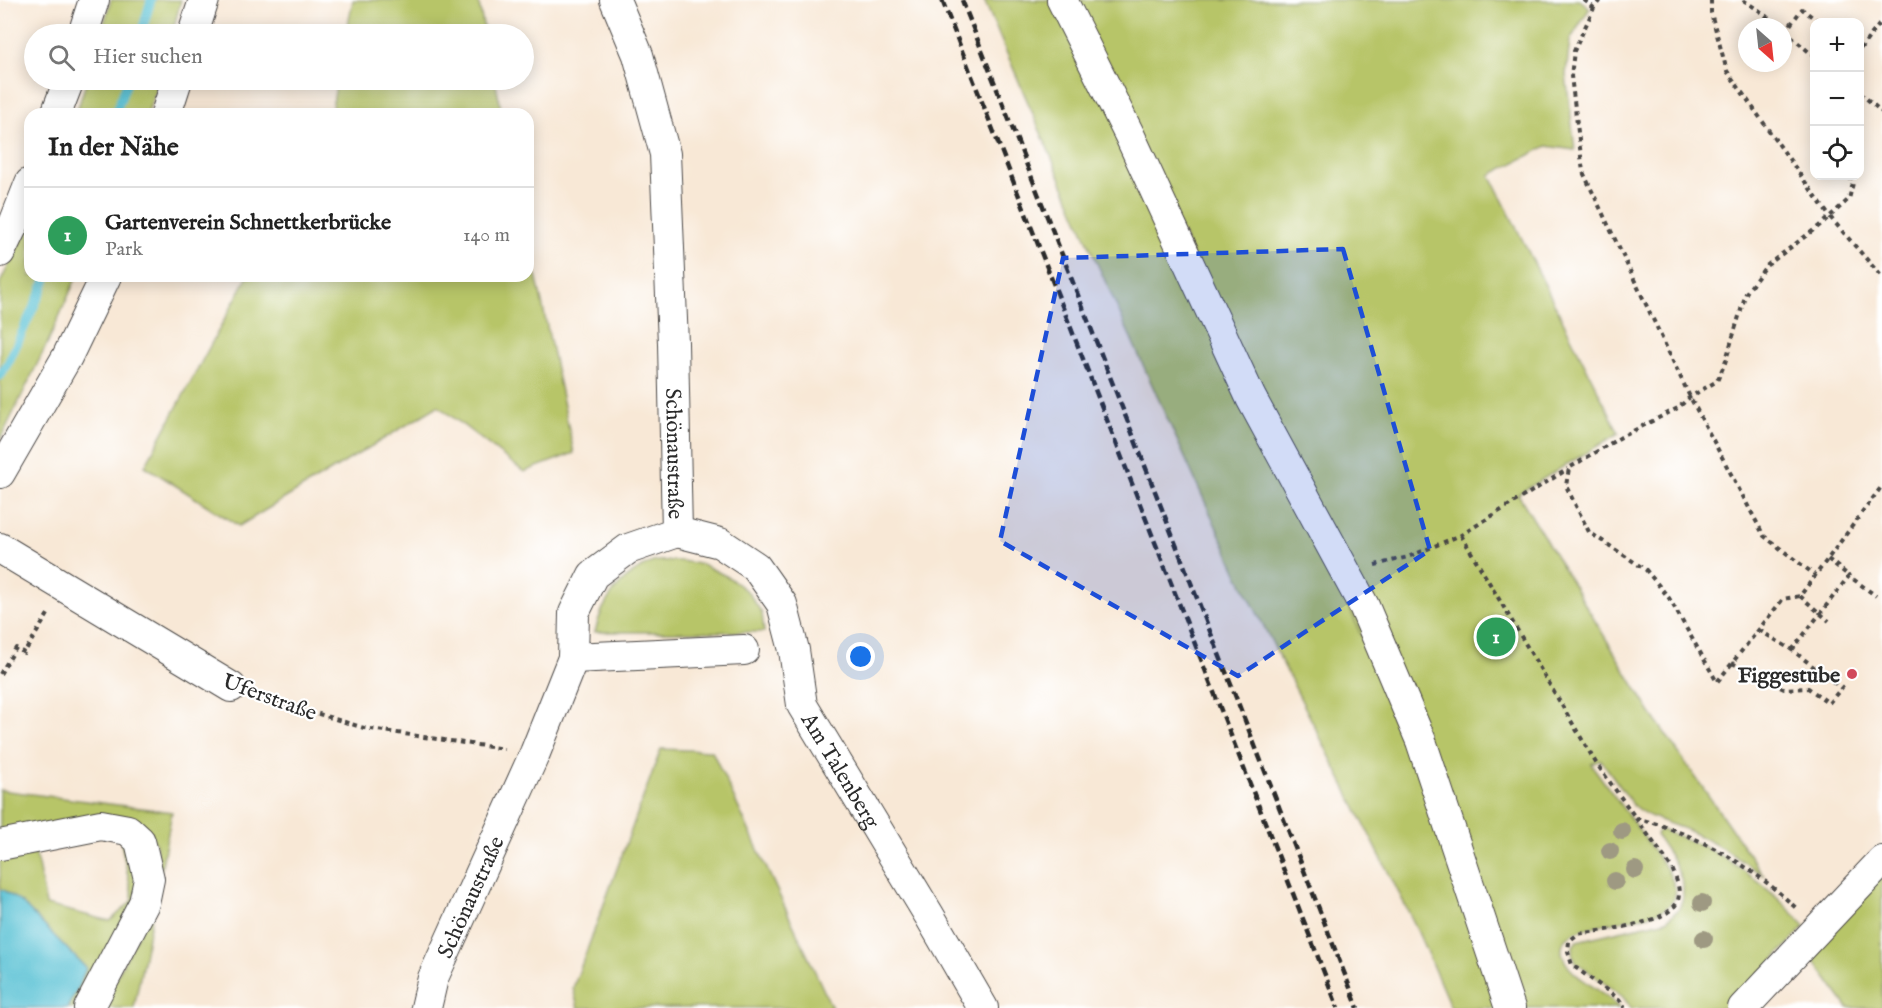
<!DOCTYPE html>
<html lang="de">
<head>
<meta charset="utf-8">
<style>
  :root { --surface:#fff; --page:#f6f6f6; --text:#222; --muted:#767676; --line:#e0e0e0; --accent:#d1495b }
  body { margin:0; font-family:"IM FELL English",serif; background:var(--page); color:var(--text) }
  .controls { position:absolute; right:18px; top:18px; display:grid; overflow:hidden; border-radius:12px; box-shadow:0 3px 15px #0003 }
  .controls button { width:54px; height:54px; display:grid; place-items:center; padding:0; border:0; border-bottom:2px solid var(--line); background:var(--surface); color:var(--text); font:30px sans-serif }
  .compass { position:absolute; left:1738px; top:18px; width:54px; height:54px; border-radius:50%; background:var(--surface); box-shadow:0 3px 15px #0003; rotate:153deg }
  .you { position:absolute; left:861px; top:657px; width:21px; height:21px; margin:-15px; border:4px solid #fff; border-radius:50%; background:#1a73e8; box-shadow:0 0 0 9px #1a73e833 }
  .badge { display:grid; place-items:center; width:39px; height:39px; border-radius:50%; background:var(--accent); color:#fff; font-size:20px; font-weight:700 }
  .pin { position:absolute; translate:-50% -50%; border:3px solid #fff; box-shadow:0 2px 6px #0006 }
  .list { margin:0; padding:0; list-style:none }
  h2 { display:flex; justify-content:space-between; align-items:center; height:78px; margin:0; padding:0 24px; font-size:26px }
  h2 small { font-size:20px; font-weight:400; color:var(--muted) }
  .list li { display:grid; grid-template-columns:39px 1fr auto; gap:18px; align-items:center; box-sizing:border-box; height:96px; padding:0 24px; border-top:2px solid var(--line) }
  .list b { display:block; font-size:22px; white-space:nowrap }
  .list p { margin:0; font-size:20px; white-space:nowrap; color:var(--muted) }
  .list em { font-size:20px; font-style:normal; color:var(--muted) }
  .icon { flex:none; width:33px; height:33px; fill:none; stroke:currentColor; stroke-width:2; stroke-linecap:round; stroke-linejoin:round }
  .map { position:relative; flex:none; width:1882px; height:1008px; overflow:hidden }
  .search { position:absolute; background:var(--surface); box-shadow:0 3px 15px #0003; left:24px; top:24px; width:510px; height:66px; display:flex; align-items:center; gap:15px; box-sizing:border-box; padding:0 21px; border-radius:33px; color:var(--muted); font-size:22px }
  .panel { position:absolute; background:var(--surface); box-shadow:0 3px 15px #0003; left:24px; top:108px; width:510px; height:174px; border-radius:18px }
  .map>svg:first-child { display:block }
  .green { fill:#b7c567; stroke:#717849; stroke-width:1.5 }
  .water { fill:#58c1d4; stroke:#427680; stroke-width:1.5 }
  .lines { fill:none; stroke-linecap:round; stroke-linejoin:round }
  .stream { stroke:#58c1d4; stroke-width:9 }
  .minor-casing { stroke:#4a4745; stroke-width:32 }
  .path { stroke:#4a4745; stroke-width:4; stroke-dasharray:4.5 4.5; stroke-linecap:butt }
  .minor { stroke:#fff; stroke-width:30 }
  .rail { stroke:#2b2b2b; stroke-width:4.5; stroke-dasharray:9 4.5; stroke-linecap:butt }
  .tree { fill:#9e9982 }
  .marked { fill:#1d4ed8; fill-opacity:0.2; stroke:#1d4ed8; stroke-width:4.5; stroke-dasharray:12 8; stroke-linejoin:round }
  .poi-dot { fill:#d1495b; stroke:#fff; stroke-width:2 }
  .labels { text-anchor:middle; stroke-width:4.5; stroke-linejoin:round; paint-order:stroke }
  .street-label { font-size:22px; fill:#2b2b2b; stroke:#fff }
  .poi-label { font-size:22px; font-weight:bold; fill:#2b2b2b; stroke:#fff; text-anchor:end }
</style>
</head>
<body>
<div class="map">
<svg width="1882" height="1008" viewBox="0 0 1882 1008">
  <rect width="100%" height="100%" fill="#fff"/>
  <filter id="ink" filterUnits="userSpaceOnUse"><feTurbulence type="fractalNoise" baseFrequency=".0167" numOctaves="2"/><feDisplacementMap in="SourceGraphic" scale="12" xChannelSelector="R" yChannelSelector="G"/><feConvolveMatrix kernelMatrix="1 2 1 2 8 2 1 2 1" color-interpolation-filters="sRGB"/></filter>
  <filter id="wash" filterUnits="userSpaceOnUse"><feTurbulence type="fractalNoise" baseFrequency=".008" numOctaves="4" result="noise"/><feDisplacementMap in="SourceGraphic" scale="24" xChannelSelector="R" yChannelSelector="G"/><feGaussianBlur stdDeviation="1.35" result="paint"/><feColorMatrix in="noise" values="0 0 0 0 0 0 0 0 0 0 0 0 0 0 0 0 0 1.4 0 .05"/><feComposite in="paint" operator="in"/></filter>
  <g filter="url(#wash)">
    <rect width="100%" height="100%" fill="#f8e8d6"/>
    <path class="green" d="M111,0H181L172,34H101Z
      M353,0H478L485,34H346Z
      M984,0H1058L1361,613L1504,1008H1451L1414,923L1239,577L1092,252Z
      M1073,0H1580L1590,8L1570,40L1566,75L1575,150L1547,146L1490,175L1619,433L1518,494L1651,713L1764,876C1740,859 1716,843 1689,831C1670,823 1649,819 1634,806L1601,760L1591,764L1667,869C1671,877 1676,886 1675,895C1671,932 1543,911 1564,959C1574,981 1605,989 1619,1008H1516L1282,446Z
      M87,80H160L147,114H76Z
      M337,80H495L502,114H331Z
      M30,221V276H77L48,342L0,440V283Z
      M528,237L574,453L524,472L438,406L239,526L145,466L248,276H528Z
      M682,561L704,565L728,577L748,592L762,613L764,632H595C602,600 622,574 653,562C661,560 673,561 682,561Z
      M661,749L712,751L832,1008H578L573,988Z
      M0,790L172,812L159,880L156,845L147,830L0,838Z
      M1661,830C1720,848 1764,881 1805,926L1730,1008H1631L1623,997L1576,962L1572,953L1573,946L1577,941L1667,920L1679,909L1683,897V883L1673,860L1656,835L1657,832Z
      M119,833L124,836L138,882L136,899L112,942L80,1008H67L78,988L86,968L22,903L3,890H0V857L35,850L46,905L110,921L133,900Z
      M1882,872V1008H1848L1809,954Z
      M155,901L134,1008H101Z"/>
    <path class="water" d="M0,890H3L22,903L86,968L78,988L67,1008H0Z"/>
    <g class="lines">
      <path class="stream" d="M141,34L151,0
        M115,114L128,80
        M0,376L9,361L48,276"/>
    </g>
  </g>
  <g filter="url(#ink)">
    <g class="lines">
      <g class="minor-casing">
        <g id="minor">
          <path id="s1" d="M615,0L638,55L665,154L673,343L677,532"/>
          <path d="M1062,0L1129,134L1251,398L1364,606L1421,741L1510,1008"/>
          <path d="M83,34L94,0"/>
          <path d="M193,34L204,0"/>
          <path d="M56,114L69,80"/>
          <path d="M166,114L177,80"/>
          <path d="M0,252L15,221L30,183"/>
          <path d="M0,473L67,357L106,276"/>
          <path id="s2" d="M677,532L720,543L756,567L782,604L794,650L802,705L929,915L983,1008"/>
          <path d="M0,548L231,687"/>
          <path d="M573,658L744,650"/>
          <path d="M0,845L101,825L128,830L140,841L149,879L144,903L89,1008"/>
          <path id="s3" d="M426,1008L433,978L535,753L573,658L574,613L593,575L628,549L677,532"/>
          <path d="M1743,1008L1882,861"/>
        </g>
      </g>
      <path class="path" d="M1584,0L1594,8
        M1600,0L1594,8L1574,51L1571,76L1583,172L1690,397L1764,536L1815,575
        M1711,0V13L1727,71L1830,217L1882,277
        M1743,0L1760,11L1779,27
        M1784,31L1814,56
        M1785,32L1802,9L1819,22
        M1860,49L1882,21
        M1860,93L1882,112
        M1849,176L1853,183L1849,199L1819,226L1766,266L1746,293L1725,363L1717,381L1690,397L1678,408L1621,437L1569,468L1566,486L1589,532L1646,570L1669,598L1717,682L1783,599L1800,596L1882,486
        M1461,535L1596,763L1672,868C1676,879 1681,889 1678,900C1670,925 1601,930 1578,934L1569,941L1568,952L1572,965L1619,999L1625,1008
        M1828,559L1849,576
        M1375,565L1408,557L1461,535L1568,469
        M1800,596L1829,621
        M1759,630L1792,650L1841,688
        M1792,650L1849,576L1876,596
        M1732,663L1784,689L1808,688L1829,703L1844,685
        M0,674L16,648L24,653L50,611
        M258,695L364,728L504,749
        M1636,818C1649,822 1663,825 1676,831C1721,848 1763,876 1797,909"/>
      <use href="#minor" class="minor"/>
      <path class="rail" d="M942,0L1338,1008
        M962,0L1358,1008"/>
    </g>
    <g class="tree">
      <circle cx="1622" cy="831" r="9"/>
      <circle cx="1610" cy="851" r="9"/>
      <circle cx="1635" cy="870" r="9"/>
      <circle cx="1615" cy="881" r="9"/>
      <circle cx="1702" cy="903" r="9"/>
      <circle cx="1704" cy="939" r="9"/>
    </g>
  </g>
  <path class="marked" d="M1343,249L1430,550L1238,676L1000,541L1063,258Z"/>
  <circle class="poi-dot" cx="1852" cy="674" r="6"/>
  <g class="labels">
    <g class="street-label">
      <text dy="8" stroke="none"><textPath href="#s1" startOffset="462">Schönaustraße</textPath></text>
      <text transform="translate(270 696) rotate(20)" y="8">Uferstraße</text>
      <text dy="8" stroke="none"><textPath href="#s2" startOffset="312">Am Talenberg</textPath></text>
      <text dy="8" stroke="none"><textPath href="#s3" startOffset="120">Schönaustraße</textPath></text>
    </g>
    <g class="poi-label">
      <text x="1840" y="682">Figgestube</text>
    </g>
  </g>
</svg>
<div class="controls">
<button>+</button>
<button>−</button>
<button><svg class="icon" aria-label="locate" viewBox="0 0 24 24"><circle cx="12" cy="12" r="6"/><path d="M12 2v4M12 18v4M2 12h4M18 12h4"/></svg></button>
</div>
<svg class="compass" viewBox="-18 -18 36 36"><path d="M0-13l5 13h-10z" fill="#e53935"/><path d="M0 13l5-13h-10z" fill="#767676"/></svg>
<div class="you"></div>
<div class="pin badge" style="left:1496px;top:637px;background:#2e9e5b">1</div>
<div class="search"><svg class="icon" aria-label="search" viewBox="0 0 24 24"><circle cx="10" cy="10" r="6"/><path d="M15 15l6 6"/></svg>Hier suchen</div>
<section class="panel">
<h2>In der Nähe<small></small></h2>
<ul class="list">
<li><span class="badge" style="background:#2e9e5b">1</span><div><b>Gartenverein Schnettkerbrücke</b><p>Park</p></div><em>140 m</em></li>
</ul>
</section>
</div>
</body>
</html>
